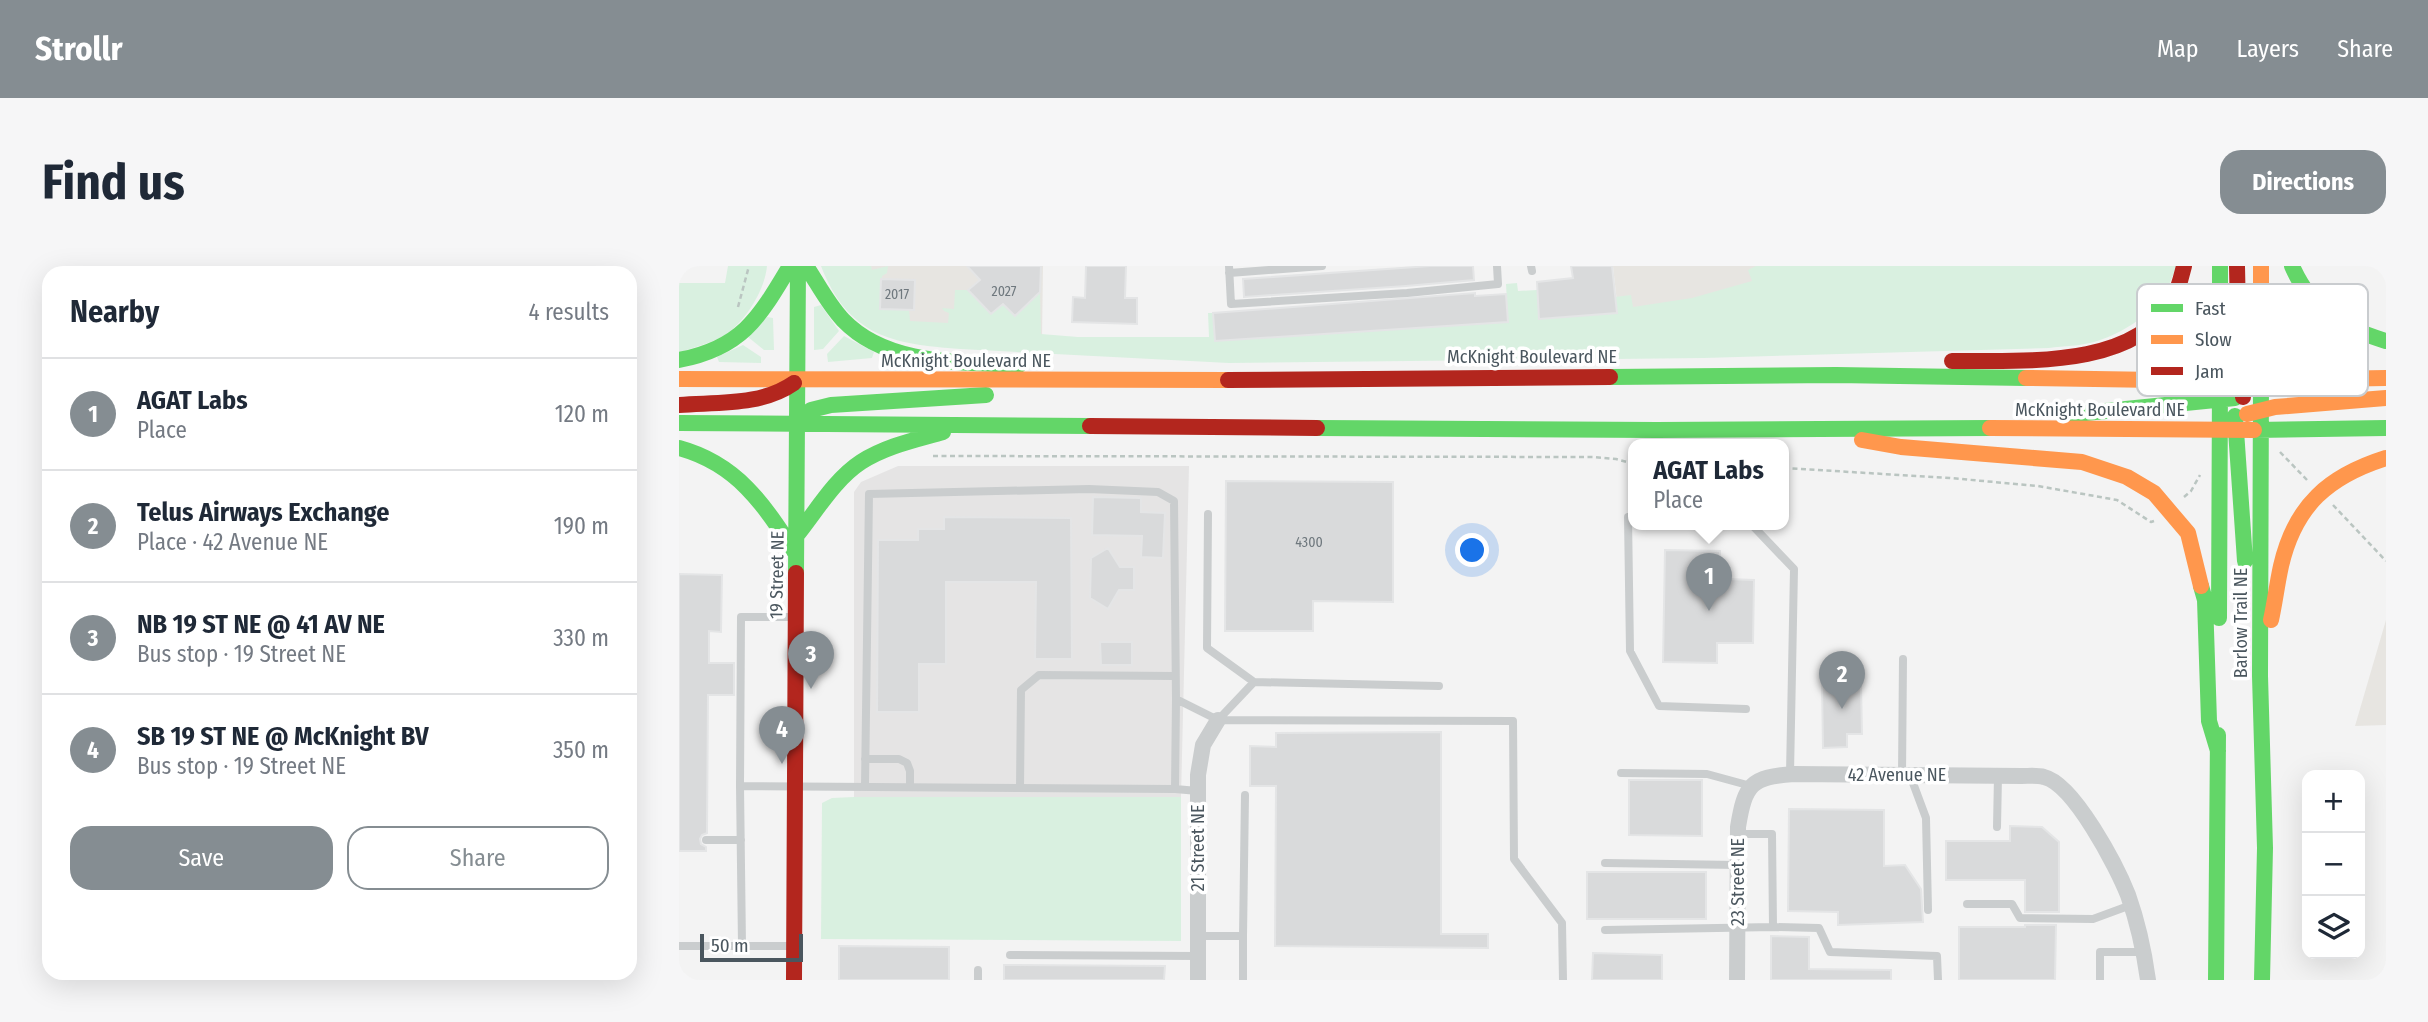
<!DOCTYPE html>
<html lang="en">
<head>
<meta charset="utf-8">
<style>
  :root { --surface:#fff; --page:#f6f6f7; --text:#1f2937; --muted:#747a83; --line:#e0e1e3; --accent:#858d92 }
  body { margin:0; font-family:"Fira Sans Condensed",sans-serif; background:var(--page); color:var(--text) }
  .controls { position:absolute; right:21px; bottom:21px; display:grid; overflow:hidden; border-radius:14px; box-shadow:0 7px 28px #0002 }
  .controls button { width:63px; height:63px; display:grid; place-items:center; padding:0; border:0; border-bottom:2px solid var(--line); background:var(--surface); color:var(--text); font:35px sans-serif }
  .scale { position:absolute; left:21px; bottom:18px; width:103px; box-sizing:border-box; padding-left:7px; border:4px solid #4a565e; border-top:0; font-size:19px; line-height:24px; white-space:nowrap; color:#4a565e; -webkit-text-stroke:5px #fff; paint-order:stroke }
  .you { position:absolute; left:794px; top:285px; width:24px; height:24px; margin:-18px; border:5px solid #fff; border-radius:50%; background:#1a73e8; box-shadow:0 0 0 10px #1a73e833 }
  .badge { display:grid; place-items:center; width:46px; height:46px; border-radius:50%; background:var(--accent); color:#fff; font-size:23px; font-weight:700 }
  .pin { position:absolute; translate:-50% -58px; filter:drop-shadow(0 2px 4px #0008) }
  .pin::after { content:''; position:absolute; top:37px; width:24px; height:21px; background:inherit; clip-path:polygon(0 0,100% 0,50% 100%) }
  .popup { position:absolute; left:949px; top:173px; width:161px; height:91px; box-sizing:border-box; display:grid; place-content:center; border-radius:14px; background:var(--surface); filter:drop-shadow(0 2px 5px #0005); font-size:23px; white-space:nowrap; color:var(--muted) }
  .popup b { font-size:26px; color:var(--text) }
  .popup::after { content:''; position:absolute; left:50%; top:100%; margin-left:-14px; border:14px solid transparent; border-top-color:var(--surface) }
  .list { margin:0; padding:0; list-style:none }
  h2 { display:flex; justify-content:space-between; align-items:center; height:91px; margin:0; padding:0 28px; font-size:30px }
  h2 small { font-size:23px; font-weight:400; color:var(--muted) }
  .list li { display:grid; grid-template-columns:46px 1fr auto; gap:21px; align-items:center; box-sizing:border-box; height:112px; padding:0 28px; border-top:2px solid var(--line) }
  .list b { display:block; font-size:26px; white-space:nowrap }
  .list p { margin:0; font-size:23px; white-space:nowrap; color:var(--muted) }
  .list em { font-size:23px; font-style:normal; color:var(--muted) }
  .actions { display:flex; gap:14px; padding:21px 28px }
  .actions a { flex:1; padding:16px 0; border:2px solid var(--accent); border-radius:21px; text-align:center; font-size:24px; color:var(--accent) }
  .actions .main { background:var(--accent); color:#fff }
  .icon { flex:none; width:38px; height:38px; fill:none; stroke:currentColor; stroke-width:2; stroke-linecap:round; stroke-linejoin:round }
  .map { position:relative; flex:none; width:1707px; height:714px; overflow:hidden; border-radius:21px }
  header { display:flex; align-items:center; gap:42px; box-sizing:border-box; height:98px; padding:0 35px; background:var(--accent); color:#fff }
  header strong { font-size:33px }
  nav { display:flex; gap:38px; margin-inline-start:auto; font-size:24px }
  .intro { display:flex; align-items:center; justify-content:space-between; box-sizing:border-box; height:168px; padding:0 42px }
  h1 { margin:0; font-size:49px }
  .button { padding:18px 32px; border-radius:21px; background:var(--accent); color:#fff; font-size:24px; font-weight:700 }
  main { display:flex; gap:42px; padding:0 42px }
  aside { flex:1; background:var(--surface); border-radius:21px; box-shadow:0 7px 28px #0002 }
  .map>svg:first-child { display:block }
  .commercial { fill:#e7e5e1 }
  .education { fill:#e5e4e4 }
  .green { fill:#d9f0e0 }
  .building { fill:#d9dadb; stroke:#e4e5e6; stroke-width:2 }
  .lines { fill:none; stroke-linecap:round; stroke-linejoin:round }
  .path { stroke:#bac5c1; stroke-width:2.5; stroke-dasharray:5 3.5; stroke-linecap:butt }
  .lane { stroke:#cacdce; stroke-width:8 }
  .street { stroke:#cacdce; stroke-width:16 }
  .fast { stroke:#63d668; stroke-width:16 }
  .slow { stroke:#ff974d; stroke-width:16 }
  .jam { stroke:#b3261e; stroke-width:16 }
  .labels { text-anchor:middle; stroke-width:7; stroke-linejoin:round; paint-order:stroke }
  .number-label { font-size:14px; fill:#6f787e }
  .street-label { font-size:18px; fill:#4a565e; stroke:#fff }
  .key { fill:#fff; stroke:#c9cccf; stroke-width:2 }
  .key-label { font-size:19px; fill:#4a565e }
</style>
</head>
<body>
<header>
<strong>Strollr</strong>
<nav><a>Map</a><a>Layers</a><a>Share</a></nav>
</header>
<div class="intro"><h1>Find us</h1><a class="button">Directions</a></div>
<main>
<aside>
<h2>Nearby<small>4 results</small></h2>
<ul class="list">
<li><span class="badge">1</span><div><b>AGAT Labs</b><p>Place</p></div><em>120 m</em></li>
<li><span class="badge">2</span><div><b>Telus Airways Exchange</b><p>Place · 42 Avenue NE</p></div><em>190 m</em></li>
<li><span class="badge">3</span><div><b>NB 19 ST NE @ 41 AV NE</b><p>Bus stop · 19 Street NE</p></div><em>330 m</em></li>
<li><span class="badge">4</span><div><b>SB 19 ST NE @ McKnight BV</b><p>Bus stop · 19 Street NE</p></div><em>350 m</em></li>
</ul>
<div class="actions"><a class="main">Save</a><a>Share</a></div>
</aside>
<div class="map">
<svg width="1707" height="714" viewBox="0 0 1707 714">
  <rect width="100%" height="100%" fill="#f3f3f3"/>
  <path class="commercial" d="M173,0H364L363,73L219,62L173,34Z
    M934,0H1132L940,55Z
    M1707,354V459L1676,460Z"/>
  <path class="education" d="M219,200H510L502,531H175V226L182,216Z"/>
  <path class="green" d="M49,0H88C86,24 66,56 46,69C33,77 15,81 0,87V17H46Z
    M142,0H192L193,4L209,0L208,7L203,10L201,43L230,44L231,55L269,57L270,47L265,45L263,42L275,43L276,24H289L312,48L324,38L336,50L361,26L362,68L399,71H530L529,47H534L537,75L829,56L827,18L838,17L839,25L858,24L860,53L937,47L936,31L952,29L954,41L1013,32L1073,15L1069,4L1077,0H1497C1487,39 1452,65 1415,76C1401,80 1385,80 1370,82L1025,92L550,97L281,83C213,78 169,70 142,0Z
    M142,39L160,65L144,83L135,84V41Z
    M88,51L94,52L95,84H85L69,71Z
    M165,70L195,86L193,92L149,96L148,88Z
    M64,79L82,91V97L40,96L38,91Z
    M175,531H502V675L142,673L143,537L153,532Z"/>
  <path class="building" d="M288,0H362L361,26L336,50L324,38L312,48L289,24L301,14Z
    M407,0H447L446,32H458V58L393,56L394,31L406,32Z
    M751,0H794L795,14L727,20L565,31L564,13Z
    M892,0H933L938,47L860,53L858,16L894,12Z
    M202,13L236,14L235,44L201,43Z
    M796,27V30L827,28L829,56L536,75L534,47Z
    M547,215L714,216V336L634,335V365H546Z
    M414,231L462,232V246L486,247L484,292L462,291L463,270L413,269Z
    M265,251L392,252L393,393H356L357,316H267V398H240V446H198L199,274H239V263H265Z
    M429,282L441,301H455V324H440L429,343L411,332L412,292Z
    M986,284L1041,285V305L1048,313L1075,314L1074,377H1038V397L984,396Z
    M0,308L43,309L42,366L30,365V397H55V429H29L28,563V567L23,569L21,573L22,578L27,581V585H0Z
    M421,376H453V399H422Z
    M1143,418H1182L1183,468H1168V481L1144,482Z
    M762,466V668H809V682L596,680L597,520H571V480L597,481V467Z
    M950,514H1023V570L950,569Z
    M1110,543L1205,544V600L1226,599L1242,623L1244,656L1159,659V646L1109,645Z
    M1331,560L1363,561L1380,576V646H1346V614H1267V575H1331Z
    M908,606H1027V653H908Z
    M1346,659H1377L1376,714H1280V661H1346Z
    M1092,670L1130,671V703L1212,704V714H1092Z
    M160,680L270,681V714H160Z
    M914,687L983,689V714H913Z
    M325,699L486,700L485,714H325Z"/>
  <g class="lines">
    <path class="path" d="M59,41L70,0
      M1600,93L1630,59
      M1601,186L1628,214
      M254,190L915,191L937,193L955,198
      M1105,202L1271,212L1359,220L1438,234L1472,256L1475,255
      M1505,231L1512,225L1521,209
      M1654,239L1707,295"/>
    <path class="lane" d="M550,0L552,38L728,27L819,18L818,0
      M852,0L853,5
      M550,7L643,0
      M529,248L528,382L575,416L539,454
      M955,250L949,251L951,385L980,440L1067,443
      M1073,259L1115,303L1111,508
      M114,351H62L61,520L496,523L497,433
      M575,416L760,420
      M186,493H220L228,497L231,505V521
      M942,507L1028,508L1072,520
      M1223,509L1224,393
      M1231,509L1247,552L1249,644
      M61,520L63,680H113
      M186,520L190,228L410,223L479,226L495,235L497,433L539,454L834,455L835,593L883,657L884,714
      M341,522L342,424L360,409L496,410
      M496,523L519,525
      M1318,561L1319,510
      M27,574H62
      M926,597L1059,599
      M1288,638H1333L1341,652L1414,653L1452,639
      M1094,661L1140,662L1151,686L1258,690L1259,714
      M926,664L1094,661L1093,568H1059
      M519,670H564V714
      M564,670L566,529
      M0,680H63
      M331,689L519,690
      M299,714V704
      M1421,714V686H1465"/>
    <path class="street" d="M519,714V509L524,479L539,454
      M1058,714L1059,561C1066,518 1072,511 1115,508L1343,510C1350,510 1358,509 1365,511C1395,518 1438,601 1449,629C1459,657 1465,685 1469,714"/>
    <path class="fast" d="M127,0C139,18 149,38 164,54C208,100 282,96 340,99
      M1541,0V115
      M1613,0C1633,45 1661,61 1707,75
      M0,94C63,82 80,52 111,0
      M931,111L1157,109L1347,112
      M1582,114L1581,410L1586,582L1583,714
      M1387,149L1556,132
      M1556,150L1566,295
      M121,154L132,144L152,139L307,129
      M0,157L411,160
      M638,162L978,164L1311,162
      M1575,164L1707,162
      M0,182C59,198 85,239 117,288
      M118,269C138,244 156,213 182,196C207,180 236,174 264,166
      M117,307L119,0
      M1522,320L1526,334L1530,455L1539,485
      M1540,352L1541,115
      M1537,714L1539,469"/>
    <path class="slow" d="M1582,0V114
      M1347,112L1541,115L1707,112
      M0,113L549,114
      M1568,148L1596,141L1707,132
      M1311,162L1575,164
      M1183,174L1222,181L1403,196L1448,211L1475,227L1509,267L1522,320
      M1592,354C1596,336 1598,318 1602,300C1616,239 1650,210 1707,192"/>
    <path class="jam" d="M1558,0L1560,96L1564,131
      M1273,95C1340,94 1453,104 1493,36C1499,25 1502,12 1505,0
      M549,114L931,111
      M0,139C39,136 82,140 115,117
      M411,160L638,162
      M115,714L117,307"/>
  </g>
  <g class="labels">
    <g class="number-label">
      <text x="325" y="30">2027</text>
      <text x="218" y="33">2017</text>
      <text x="630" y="281">4300</text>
    </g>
    <g class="street-label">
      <text x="853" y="97">McKnight Boulevard NE</text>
      <text x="287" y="101">McKnight Boulevard NE</text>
      <text x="1421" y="150">McKnight Boulevard NE</text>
      <text transform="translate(98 309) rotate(-89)" y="6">19 Street NE</text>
      <text transform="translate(1562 357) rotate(-90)" y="6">Barlow Trail NE</text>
      <text x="1218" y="515">42 Avenue NE</text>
      <text transform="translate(519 582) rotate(-90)" y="6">21 Street NE</text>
      <text transform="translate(1059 616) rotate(-90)" y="6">23 Street NE</text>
    </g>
  </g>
  <rect x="1458" y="18" width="231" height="112" rx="10" class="key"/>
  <rect x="1472" y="38" width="32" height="8" fill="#63d668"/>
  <rect x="1472" y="69" width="32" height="9" fill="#ff974d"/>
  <rect x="1472" y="101" width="32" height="8" fill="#b3261e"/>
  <g class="key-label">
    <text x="1516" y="49">Fast</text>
    <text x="1516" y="80">Slow</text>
    <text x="1516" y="112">Jam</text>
  </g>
</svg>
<div class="controls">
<button>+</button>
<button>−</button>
<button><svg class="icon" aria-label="layers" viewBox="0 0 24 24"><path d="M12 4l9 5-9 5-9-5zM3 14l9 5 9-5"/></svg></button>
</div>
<div class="scale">50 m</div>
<div class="you"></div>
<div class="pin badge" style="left:1030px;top:345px">1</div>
<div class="popup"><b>AGAT Labs</b>Place</div>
<div class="pin badge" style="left:1163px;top:443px">2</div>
<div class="pin badge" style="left:132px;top:423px">3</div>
<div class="pin badge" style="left:103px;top:498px">4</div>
</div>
</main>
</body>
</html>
